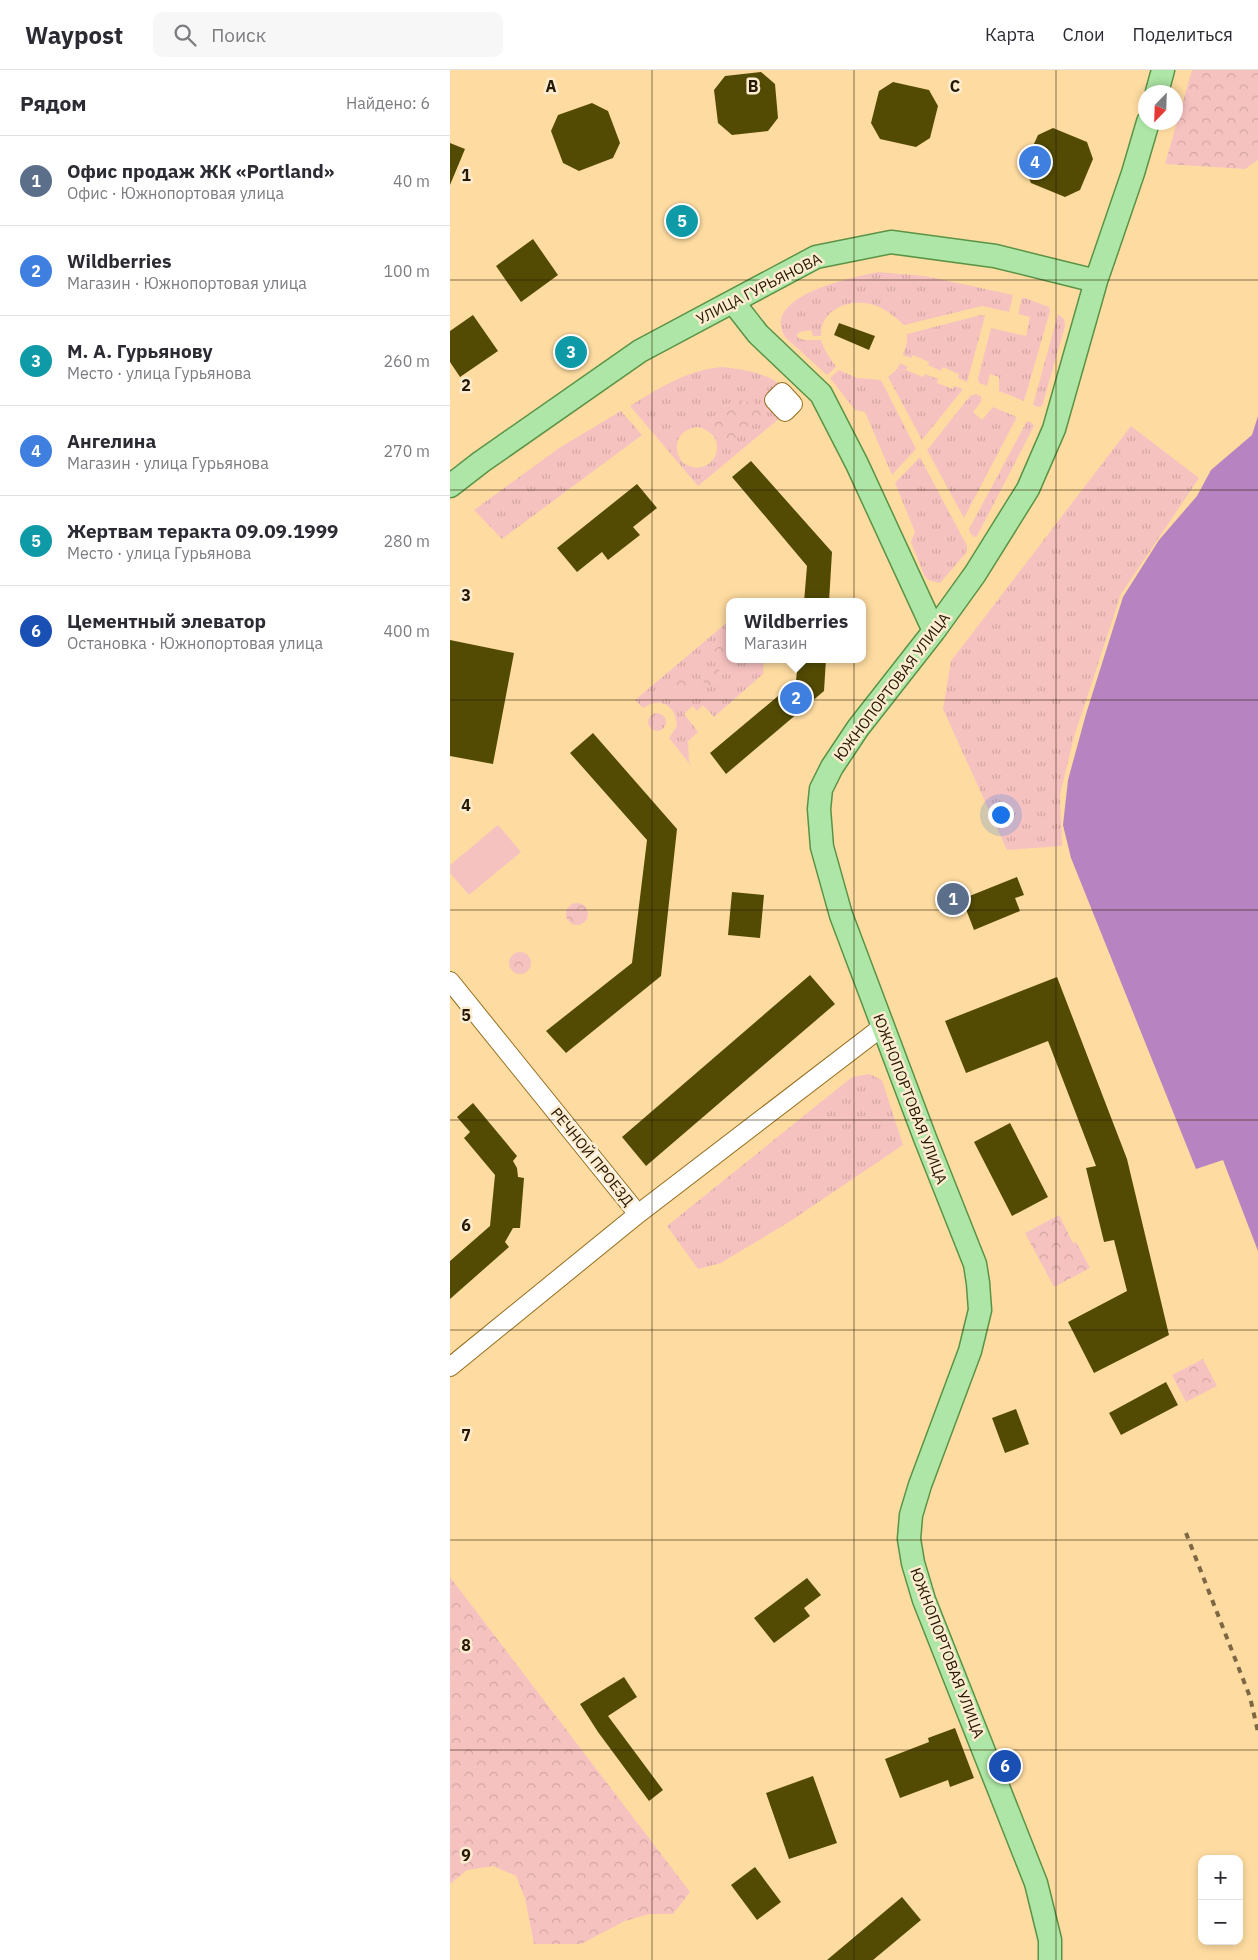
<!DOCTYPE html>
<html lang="ru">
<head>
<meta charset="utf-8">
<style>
  :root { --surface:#fff; --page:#f7f7f7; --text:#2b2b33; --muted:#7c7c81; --line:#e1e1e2; --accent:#326cda }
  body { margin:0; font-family:"IBM Plex Sans",sans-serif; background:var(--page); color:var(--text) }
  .controls { position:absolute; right:15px; bottom:15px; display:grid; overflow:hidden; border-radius:10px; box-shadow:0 2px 8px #0003 }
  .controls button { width:45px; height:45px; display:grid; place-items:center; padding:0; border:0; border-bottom:1px solid var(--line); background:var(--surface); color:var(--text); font:25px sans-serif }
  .compass { position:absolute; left:688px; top:15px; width:45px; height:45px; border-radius:50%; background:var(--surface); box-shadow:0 2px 8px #0003; rotate:203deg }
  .you { position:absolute; left:550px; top:744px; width:18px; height:18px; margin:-12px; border:4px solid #fff; border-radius:50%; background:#1a73e8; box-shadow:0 0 0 8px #1a73e833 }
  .badge { display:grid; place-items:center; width:32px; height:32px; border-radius:50%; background:var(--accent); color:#fff; font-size:16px; font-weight:700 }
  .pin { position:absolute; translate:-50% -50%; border:2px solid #fff; box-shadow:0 1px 5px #0006 }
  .popup { position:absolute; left:276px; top:528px; width:140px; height:65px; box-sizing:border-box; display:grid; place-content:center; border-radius:10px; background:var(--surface); filter:drop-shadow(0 1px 4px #0005); font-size:16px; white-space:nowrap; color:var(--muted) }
  .popup b { font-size:19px; color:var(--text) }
  .popup::after { content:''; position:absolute; left:50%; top:100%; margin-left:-10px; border:10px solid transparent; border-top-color:var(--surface) }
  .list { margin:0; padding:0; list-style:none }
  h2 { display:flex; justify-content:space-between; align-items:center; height:65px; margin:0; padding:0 20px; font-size:21px }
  h2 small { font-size:16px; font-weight:400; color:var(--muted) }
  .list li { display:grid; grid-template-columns:32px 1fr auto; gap:15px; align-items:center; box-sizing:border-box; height:90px; padding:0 20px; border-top:1px solid var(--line) }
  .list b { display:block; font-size:19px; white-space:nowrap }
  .list p { margin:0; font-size:16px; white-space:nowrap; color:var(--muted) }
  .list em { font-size:16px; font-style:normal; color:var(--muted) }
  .icon { flex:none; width:28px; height:28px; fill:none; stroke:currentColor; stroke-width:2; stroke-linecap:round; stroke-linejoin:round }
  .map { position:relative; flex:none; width:808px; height:1890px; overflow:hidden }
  header { display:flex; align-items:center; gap:30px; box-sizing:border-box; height:70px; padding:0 25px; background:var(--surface); border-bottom:1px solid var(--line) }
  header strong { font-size:24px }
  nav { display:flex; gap:28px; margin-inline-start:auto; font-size:18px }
  .search { width:350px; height:45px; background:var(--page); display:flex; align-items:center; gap:12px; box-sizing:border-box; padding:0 18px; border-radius:10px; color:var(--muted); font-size:19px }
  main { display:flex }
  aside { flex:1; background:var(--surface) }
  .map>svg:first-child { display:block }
  .grass { fill:url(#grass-tufts); fill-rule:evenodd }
  .forest { fill:url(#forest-crowns) }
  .pitch { fill:#f6c2c0 }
  .water { fill:#b883c1 }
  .building { fill:#534b03 }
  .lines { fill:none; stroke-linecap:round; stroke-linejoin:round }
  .minor-casing { stroke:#936d1d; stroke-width:20 }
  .major-casing { stroke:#5a9346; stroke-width:25 }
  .minor { stroke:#fff; stroke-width:18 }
  .major { stroke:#ade6a6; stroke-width:22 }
  .rail { stroke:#7d6843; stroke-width:4; stroke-dasharray:6 6; stroke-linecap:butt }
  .grid { fill:none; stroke:#241802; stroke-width:1; stroke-opacity:0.55 }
  .labels { text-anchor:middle; stroke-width:5; stroke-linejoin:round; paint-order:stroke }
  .street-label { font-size:15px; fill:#241802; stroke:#fdecd0 }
  .grid-label { font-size:16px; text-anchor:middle; font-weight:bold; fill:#241802; stroke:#fdecd0; stroke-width:5; stroke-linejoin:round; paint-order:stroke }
</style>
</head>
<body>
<header>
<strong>Waypost</strong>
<div class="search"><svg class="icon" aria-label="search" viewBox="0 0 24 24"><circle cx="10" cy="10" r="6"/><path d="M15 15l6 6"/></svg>Поиск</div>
<nav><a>Карта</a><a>Слои</a><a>Поделиться</a></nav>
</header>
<main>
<aside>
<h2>Рядом<small>Найдено: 6</small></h2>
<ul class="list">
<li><span class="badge" style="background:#5c6f8a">1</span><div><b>Офис продаж ЖК «Portland»</b><p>Офис · Южнопортовая улица</p></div><em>40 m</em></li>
<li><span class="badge" style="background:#3f7fe0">2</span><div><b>Wildberries</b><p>Магазин · Южнопортовая улица</p></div><em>100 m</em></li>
<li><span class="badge" style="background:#0f9aa8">3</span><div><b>М. А. Гурьянову</b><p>Место · улица Гурьянова</p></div><em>260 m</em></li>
<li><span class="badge" style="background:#3f7fe0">4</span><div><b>Ангелина</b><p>Магазин · улица Гурьянова</p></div><em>270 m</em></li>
<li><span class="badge" style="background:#0f9aa8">5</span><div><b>Жертвам теракта 09.09.1999</b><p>Место · улица Гурьянова</p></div><em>280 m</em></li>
<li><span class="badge" style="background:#1a4fb4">6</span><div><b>Цементный элеватор</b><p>Остановка · Южнопортовая улица</p></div><em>400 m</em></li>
</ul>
</aside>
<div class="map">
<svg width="808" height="1890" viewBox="0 0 808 1890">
  <defs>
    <pattern id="grass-tufts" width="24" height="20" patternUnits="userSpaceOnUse" patternTransform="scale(1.25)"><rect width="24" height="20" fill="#f6c2c0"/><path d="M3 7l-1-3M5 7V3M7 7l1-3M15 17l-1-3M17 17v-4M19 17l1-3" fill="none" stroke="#d3a6a3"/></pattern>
    <pattern id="forest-crowns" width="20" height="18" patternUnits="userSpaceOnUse" patternTransform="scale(1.25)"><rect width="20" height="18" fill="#f6c2c0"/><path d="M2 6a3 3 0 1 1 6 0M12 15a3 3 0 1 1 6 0" fill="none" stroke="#d3a6a3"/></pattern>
  </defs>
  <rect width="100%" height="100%" fill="#fedca1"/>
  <path class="grass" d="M428,202L475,206L563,225L559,242L532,236L454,255C445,247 436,239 424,235C402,228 370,238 371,266H363L361,260L349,262L347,265L348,268L355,270H371L375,280L386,297L377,305L335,267C310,226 403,207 428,202Z
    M572,227L599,237L600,241L574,331L549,321V307L540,304L537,316L529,313L528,308L541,258L576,266L580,247L568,244Z
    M608,244L614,249L615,256L592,336L588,337L583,335Z
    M531,245L535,246L517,312L508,308L509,304L493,297L491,301L478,295L479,292L463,285L461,288L453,285L457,272V264Z
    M450,293L458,297L456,300L473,307L475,304L488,309L487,313L503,319L504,316L513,319L472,370L438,307L447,299Z
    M272,297C293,299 318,303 335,318C340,322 344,328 348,333L248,416L180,336C209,318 237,300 272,297ZM288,326L294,333L300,328L279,373L260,350ZM248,357C285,366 262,414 232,392C221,376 228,359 248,357Z
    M389,300L407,308L431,310L466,379L442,405L415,342L405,340L380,308Z
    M526,324L531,326V332L523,342L532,350L543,337L567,347L514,448L477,380L520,326Z
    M171,341L192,365L52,469L24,440L109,378Z
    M577,351L582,353L584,356L527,466L524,467L520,463L519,459Z
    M681,356L749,408L671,524L624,667L610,725L612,776L557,780L493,639L501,591Z
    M470,387L517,476L516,483L490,513L478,510L474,505L461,472L465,462L445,413Z
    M280,550V568L260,583L272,592L280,586V589H314L313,604L264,647L253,635L247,641L243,636L234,644L248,662L238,671L239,691L242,697L219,668L227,656C226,635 210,626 193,638L185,630ZM254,601L271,608L266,615H258L252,607Z
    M198 652a9 9 0 1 1 18 0a9 9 0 1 1-18 0Z
    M419,1004L432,1010L453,1075L339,1152L271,1193L248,1199L217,1156L402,1007Z"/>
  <path class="forest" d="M742,0H808V90L795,99L715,94Z
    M288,326L294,333L301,328L314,344L279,373L260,350Z
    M280,568V586L272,592L266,591L260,583Z
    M252 607a10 10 0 1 1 20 0a10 10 0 1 1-20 0Z
    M233,598L247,613L232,626L219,611Z
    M116 844a11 11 0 1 1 22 0a11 11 0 1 1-22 0Z
    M59 893a11 11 0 1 1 22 0a11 11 0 1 1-22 0Z
    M609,1145L623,1173L626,1172L640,1198L604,1217L575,1163Z
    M753,1289L767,1316L736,1332L722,1305Z
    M0,1507L240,1822L223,1844H199L175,1851L131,1874H84L75,1828L66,1806L43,1796L17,1800L0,1814Z"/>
  <path class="pitch" d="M48,755L71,782L19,825L0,803V795Z"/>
  <path class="water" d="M808,346V1181L773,1090L746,1099L621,788L613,755L618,710L636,644L673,527L709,470L747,426L761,400L802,365Z"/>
  <path class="building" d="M311,2L325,14L328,48L318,61L282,65L268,53L264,20L275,6Z
    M443,12L479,20L488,36L480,68L466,77L430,69L421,53L429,21Z
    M142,33L158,41L170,73L163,88L129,101L113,93L101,61L108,45Z
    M603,58L637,72L643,89L630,120L615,127L581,113L574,96L588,65Z
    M0,73L15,79L0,115Z
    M83,169L108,205L71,232L46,196Z
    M23,245L48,281L10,307L0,292V261Z
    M389,253L425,266L419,280L384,265Z
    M301,391L382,482L379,532H354L357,496L282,407Z
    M187,414L207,438L183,457L190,465L158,490L152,482L127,502L107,478Z
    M0,570L64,583L43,694L0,686Z
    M348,589H376L374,621L276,704L260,683L346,611Z
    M143,663L227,759L211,906L116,983L96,961L182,893L197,770L120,683Z
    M567,807L574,825L565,828L570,841L524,860L512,829Z
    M282,822L314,825L310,868L278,865Z
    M360,905L385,934L196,1096L172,1067Z
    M607,907L677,1089L719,1265L644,1303L618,1252L677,1221L664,1170L654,1172L636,1098L646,1096L598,971L516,1003L495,951Z
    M23,1033L67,1086L63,1091L67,1098L68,1107L74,1108L70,1158H63L55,1172L59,1177L0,1229V1191L40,1156L45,1105L14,1068L20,1062L7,1047Z
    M560,1053L598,1127L562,1146L524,1072Z
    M716,1312L728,1335L671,1365L659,1343Z
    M566,1339L579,1374L555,1383L542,1348Z
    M357,1508L371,1525L354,1538L360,1546L324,1573L304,1548Z
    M174,1607L187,1627L158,1646L213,1720L199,1731L148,1662L130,1634Z
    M505,1658L524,1708L500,1717L498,1710L450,1728L435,1689L479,1672L478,1668Z
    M363,1706L387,1773L339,1789L316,1723Z
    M305,1797L331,1832L307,1850L281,1815Z
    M452,1827L471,1850L423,1890H377Z"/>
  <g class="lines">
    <g class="minor-casing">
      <path id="minor" d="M332,322L343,334L335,342L324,330Z
        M0,911L188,1144
        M0,1297L188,1144L432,957"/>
    </g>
    <g class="major-casing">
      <path id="major" d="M707,22L713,0
        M283,232L308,264L371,324L407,394L484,561
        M0,416L31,392L190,281L366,187L441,172L545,186L646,211
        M600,1890V1870L586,1813L474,1530L463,1493L459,1469L461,1445L470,1415L520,1281L530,1240L528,1213L525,1194L475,1068L391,845L372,777L369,739L371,719L382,697L408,658L484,561L525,504L578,419L604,359L646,211L683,103L698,52"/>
    </g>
    <use href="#minor" class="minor"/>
    <use href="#major" class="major"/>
    <path class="rail" d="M736,1463L800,1627L808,1662"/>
  </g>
  <path class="grid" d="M202,0V1890M404,0V1890M606,0V1890M0,210H808M0,420H808M0,630H808M0,840H808M0,1050H808M0,1260H808M0,1470H808M0,1680H808"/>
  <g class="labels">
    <g class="street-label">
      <text transform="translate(309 219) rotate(-27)" y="5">УЛИЦА ГУРЬЯНОВА</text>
      <text transform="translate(442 617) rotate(-53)" y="5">ЮЖНОПОРТОВАЯ УЛИЦА</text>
      <text transform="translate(460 1029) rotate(69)" y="5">ЮЖНОПОРТОВАЯ УЛИЦА</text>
      <text transform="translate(142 1087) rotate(51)" y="5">РЕЧНОЙ ПРОЕЗД</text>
      <text transform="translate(497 1583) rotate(69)" y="5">ЮЖНОПОРТОВАЯ УЛИЦА</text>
    </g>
  </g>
  <g class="grid-label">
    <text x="101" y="22">A</text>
    <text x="303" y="22">B</text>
    <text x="505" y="22">C</text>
    <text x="16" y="111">1</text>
    <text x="16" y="321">2</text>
    <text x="16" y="531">3</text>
    <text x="16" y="741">4</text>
    <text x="16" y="951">5</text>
    <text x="16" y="1161">6</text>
    <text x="16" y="1371">7</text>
    <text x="16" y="1581">8</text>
    <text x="16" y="1791">9</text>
  </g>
</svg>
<div class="controls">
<button>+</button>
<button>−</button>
</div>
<svg class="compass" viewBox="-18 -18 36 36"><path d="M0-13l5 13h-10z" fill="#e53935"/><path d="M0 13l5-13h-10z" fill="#7c7c81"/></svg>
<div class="you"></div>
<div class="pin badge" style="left:503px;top:829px;background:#5c6f8a">1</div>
<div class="pin badge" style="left:346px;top:628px;background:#3f7fe0">2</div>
<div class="popup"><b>Wildberries</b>Магазин</div>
<div class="pin badge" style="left:121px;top:282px;background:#0f9aa8">3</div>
<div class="pin badge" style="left:585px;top:92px;background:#3f7fe0">4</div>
<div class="pin badge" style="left:232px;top:151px;background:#0f9aa8">5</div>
<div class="pin badge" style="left:555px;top:1696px;background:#1a4fb4">6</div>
</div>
</main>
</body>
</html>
